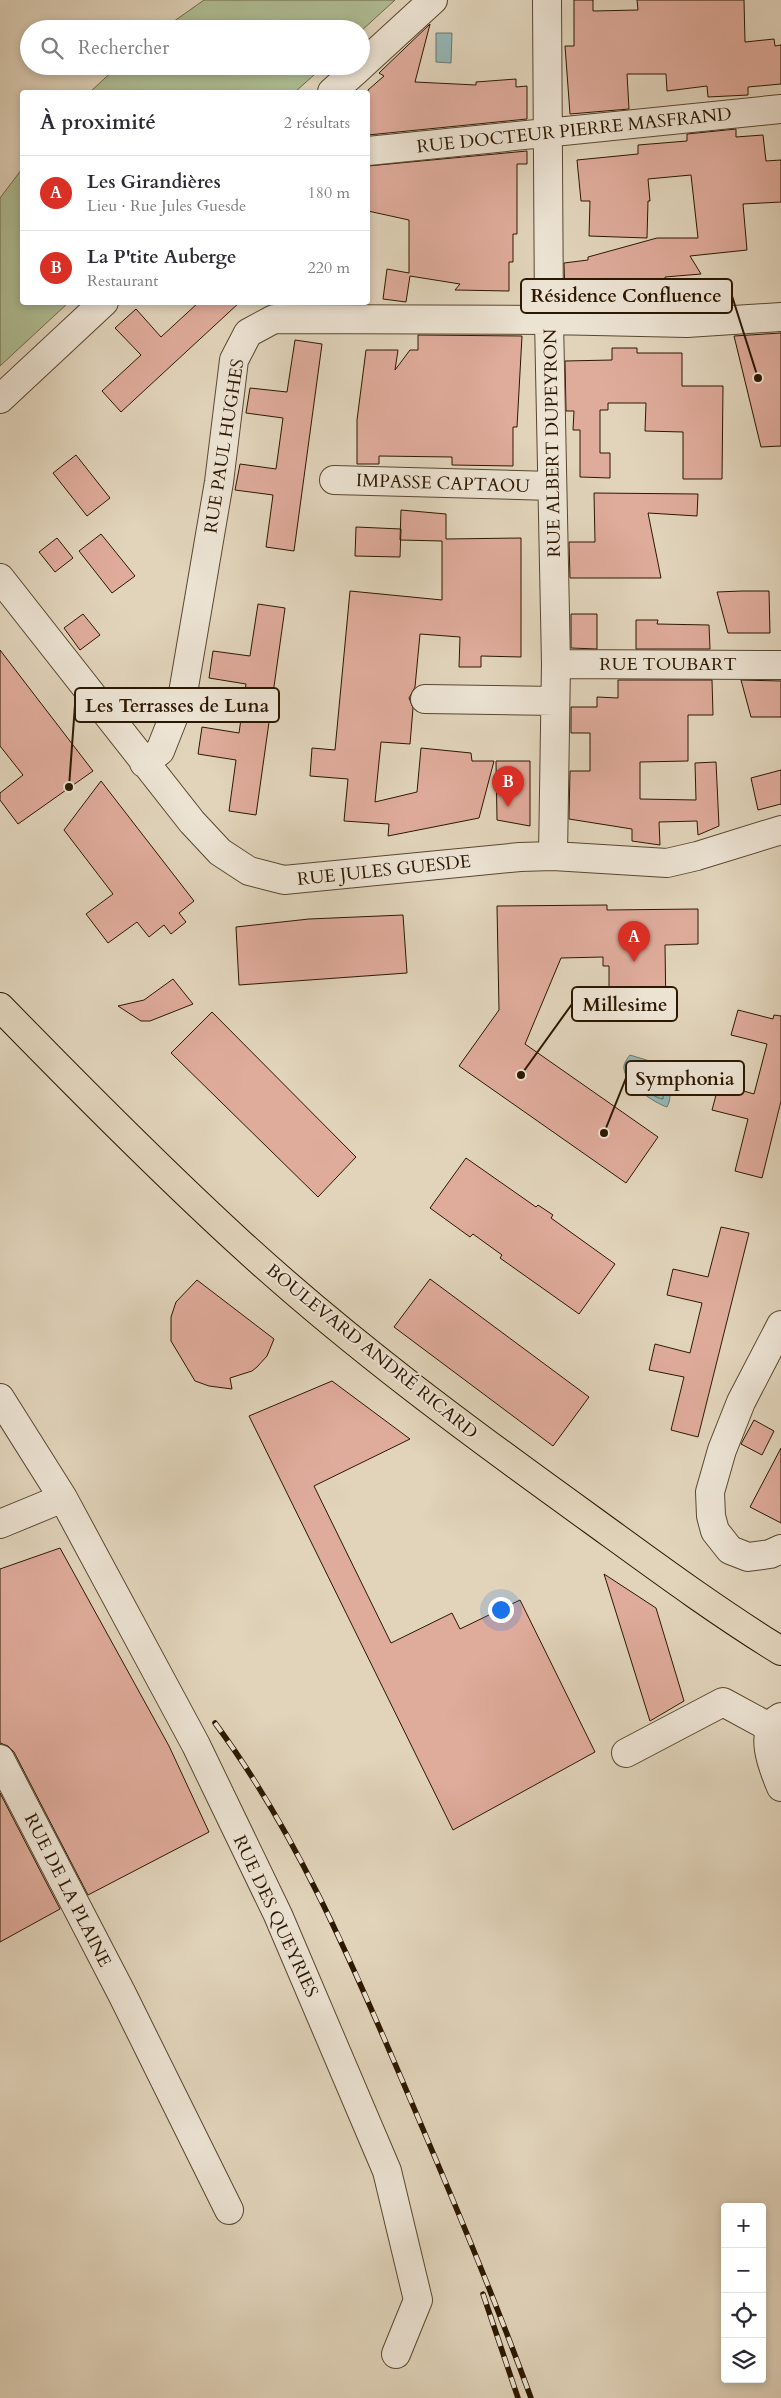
<!DOCTYPE html>
<html lang="fr">
<head>
<meta charset="utf-8">
<style>
  :root { --surface:#fff; --page:#f7f7f7; --text:#2b2b33; --muted:#7c7c81; --line:#e1e1e2; --accent:#d93025 }
  body { margin:0; font-family:Cardo,serif; background:var(--page); color:var(--text) }
  .controls { position:absolute; right:15px; bottom:15px; display:grid; overflow:hidden; border-radius:5px; box-shadow:0 2px 8px #0003 }
  .controls button { width:45px; height:45px; display:grid; place-items:center; padding:0; border:0; border-bottom:1px solid var(--line); background:var(--surface); color:var(--text); font:25px sans-serif }
  .you { position:absolute; left:500px; top:1609px; width:18px; height:18px; margin:-12px; border:4px solid #fff; border-radius:50%; background:#1a73e8; box-shadow:0 0 0 8px #1a73e833 }
  .badge { display:grid; place-items:center; width:32px; height:32px; border-radius:50%; background:var(--accent); color:#fff; font-size:16px; font-weight:700 }
  .pin { position:absolute; translate:-50% -41px; filter:drop-shadow(0 1px 2px #0008) }
  .pin::after { content:''; position:absolute; top:26px; width:18px; height:15px; background:inherit; clip-path:polygon(0 0,100% 0,50% 100%) }
  .list { margin:0; padding:0; list-style:none }
  h2 { display:flex; justify-content:space-between; align-items:center; height:65px; margin:0; padding:0 20px; font-size:21px }
  h2 small { font-size:16px; font-weight:400; color:var(--muted) }
  .list li { display:grid; grid-template-columns:32px 1fr auto; gap:15px; align-items:center; box-sizing:border-box; height:75px; padding:0 20px; border-top:1px solid var(--line) }
  .list b { display:block; font-size:19px; white-space:nowrap }
  .list p { margin:0; font-size:16px; white-space:nowrap; color:var(--muted) }
  .list em { font-size:16px; font-style:normal; color:var(--muted) }
  .icon { flex:none; width:28px; height:28px; fill:none; stroke:currentColor; stroke-width:2; stroke-linecap:round; stroke-linejoin:round }
  .map { position:relative; flex:none; width:781px; height:2398px; overflow:hidden }
  .search { position:absolute; background:var(--surface); box-shadow:0 2px 8px #0003; left:20px; top:20px; width:350px; height:55px; display:flex; align-items:center; gap:12px; box-sizing:border-box; padding:0 18px; border-radius:28px; color:var(--muted); font-size:19px }
  .panel { position:absolute; background:var(--surface); box-shadow:0 2px 8px #0003; left:20px; top:90px; width:350px; height:215px; border-radius:5px }
  .map>svg:first-child { display:block }
  .green { fill:#afbd93; stroke:#6e6a4a }
  .water { fill:#95b7b6; stroke:#6b776d }
  .lines { fill:none; stroke-linecap:round; stroke-linejoin:round }
  .shore { stroke:#60685b; stroke-width:1 }
  .building { fill:#dfab9b; stroke:#2c1800 }
  .minor-casing { stroke:#59472f; stroke-width:30 }
  .major-casing { stroke:#2c1800; stroke-width:30 }
  .minor { stroke:#ece3d3; stroke-width:28 }
  .major { stroke:#e1d4bb; stroke-width:28 }
  .rail-casing { stroke:#2c1800; stroke-width:5.5 }
  .rail { stroke:#ece3d3; stroke-width:4; stroke-dasharray:11; stroke-linecap:butt }
  .labels { text-anchor:middle; stroke-width:4; stroke-linejoin:round; paint-order:stroke }
  .street-label { font-size:18px; fill:#2c1800; stroke:#ece3d3 }
  .leader { fill:none; stroke:#2c1800; stroke-width:2 }
  .callout-dot { fill:#2c1800; stroke:#ece3d3; stroke-width:2 }
  .callout { fill:#ece3d3; stroke:#2c1800; stroke-width:2 }
  .callout-label { font-size:19px; text-anchor:middle; font-weight:bold; fill:#2c1800 }
</style>
</head>
<body>
<div class="map">
<svg width="781" height="2398" viewBox="0 0 781 2398">
  <rect width="100%" height="100%" fill="#e1d4bb"/>
  <filter id="stains"><feTurbulence type="fractalNoise" baseFrequency=".004" numOctaves="4"/><feColorMatrix values="0 0 0 0 .2 0 0 0 0 .09 0 0 0 0 .02 0 0 0 .5 -.17"/></filter>
  <radialGradient id="worn" r=".72"><stop offset=".6" stop-color="#630" stop-opacity="0"/><stop offset="1" stop-color="#630" stop-opacity=".3"/></radialGradient>
  <path class="green" d="M204,0H395L361,31V29H163Z
    M118,66H324L295,92H90Z
    M22,169V302L68,303L0,366V198Z"/>
  <path class="water" d="M436,33H452L451,63L436,62Z
    M630,1055L653,1062L666,1070C669,1081 673,1097 667,1107C654,1103 625,1083 624,1069C623,1064 627,1059 630,1055Z"/>
  <g class="lines">
    <path class="shore" d="M634,1061L651,1066L662,1073L664,1081L663,1099C650,1097 635,1081 629,1069Z
      M643,1070L656,1077L657,1088L652,1087L640,1074V1071Z"/>
  </g>
  <path class="building" d="M574,0H593V11L638,10L637,0H744L745,42L774,39L775,46L781,45V84L748,87V95L708,97L707,86L667,91L666,74H627L629,109L570,114L565,46H574Z
    M430,24L415,82L476,85V82L516,79V87L527,86V119L368,135V90L384,76L379,73Z
    M736,129V137L763,135L766,161L781,160V202L743,204L747,250L690,256L701,274L665,277V305L641,304V298L603,297V305H574V300H565L564,263L588,260V257L657,238H698L691,175L648,179L650,201H648L647,238L589,236L590,201H581L577,160L638,154V145L687,141V134Z
    M527,151V164H517V234H513V262H509V291L455,290L460,284L410,276L406,302L383,299L387,269L409,273V220L368,211V166Z
    M199,302H240L121,412L102,391L141,355L115,328L136,309L161,337Z
    M781,333V446L761,447L734,336Z
    M418,335L522,336L517,427H513V466L452,465V457L379,456V464H357V420L366,350H398L395,370L410,350H418Z
    M295,340L322,344L294,551L266,547L273,495L235,490L240,464L276,469L283,418L246,413L250,388L287,392Z
    M612,348H637V353H682V386H723L722,479H683V432L645,431L646,403H608V410H600V453H610V478L580,477V430H573L574,411H566L565,361L612,360Z
    M76,455L110,498L87,516L53,473Z
    M594,493L698,494L697,516L648,513L661,578H570L569,542H595Z
    M401,510L446,514V539L521,538V657L481,656V667H459L460,637L420,634L415,687L409,698L413,708L410,744L381,742L375,802L417,792L421,748L471,753L472,761H494L479,818L388,836L389,824L344,821L348,779L310,776L312,748L335,750L350,591L442,600V541L400,540Z
    M356,527L401,529L400,557L355,556Z
    M101,534L135,576L112,593L79,551Z
    M57,538L73,558L55,572L39,552Z
    M742,591H769L770,633H728L717,592Z
    M258,604L285,608L256,815L229,811L236,760L198,754L202,727L239,733L246,684L209,678L213,651L250,656Z
    M83,614L100,635L80,650L64,628Z
    M571,614H597V649L571,648Z
    M636,620H658L657,624L709,625L710,649H636Z
    M0,650L93,771L18,824L0,800V793L23,775L0,746Z
    M618,680H712L713,715H688V761L640,762V799L696,800L695,763L716,762L719,826L698,835L697,821L659,822L660,845L632,841V829L569,819L570,771H590V733H571V707H597V697L618,698Z
    M741,680L781,681V717H751Z
    M496,761H530V826L497,820Z
    M781,770V804L758,810L751,778Z
    M101,781L194,901L179,913L186,922L171,934L164,925L149,937L137,922L108,943L86,914L113,894L64,830Z
    M607,905V910L698,909V944L665,945L666,1013L609,1014V966H603V957L561,958L525,1044L658,1137L626,1183L459,1066L499,1010L497,906Z
    M403,915L407,973L239,985L236,927L309,919Z
    M173,979L193,1004L150,1021H141L118,1006L144,1000Z
    M738,1010L773,1019L774,1015L781,1016V1101L762,1178L735,1171L748,1119L712,1110L719,1084L754,1094L767,1044L731,1035Z
    M212,1012L356,1157L318,1197L171,1053Z
    M466,1158L536,1207L538,1205L553,1215L551,1218L615,1264L579,1314L500,1258L502,1255L473,1234L470,1237L430,1208Z
    M721,1227L749,1233L698,1437L671,1430L684,1377L649,1370L655,1344L690,1353L702,1303L667,1295L673,1269L708,1277Z
    M430,1279L589,1397L553,1446L394,1327Z
    M197,1280L274,1339L267,1356L257,1367L252,1371L230,1378L232,1389L209,1386L195,1381L171,1341V1317L176,1302Z
    M332,1381L410,1439L314,1486L391,1643L452,1613L460,1629L520,1600L595,1752L453,1830L249,1416Z
    M754,1420L774,1431L762,1455L741,1444Z
    M781,1448V1523L750,1507Z
    M60,1548L169,1746L209,1832L88,1895L14,1752L8,1746L0,1743V1569Z
    M604,1574L656,1608L684,1701L650,1721Z
    M0,1793L60,1909L0,1942Z"/>
  <g class="lines">
    <g class="minor-casing">
      <path id="minor" d="M547,0L549,320L556,664L553,856
        M361,66L433,0
        M332,92L361,66
        M368,151L781,109
        M0,399L104,302
        M334,480L552,486
        M0,578L192,822L220,852L249,871L284,880L520,857L553,856L667,863L697,856L781,830
        M556,664L781,665
        M425,699L555,701
        M144,763L160,751L183,693L219,482L234,360L248,333L274,319L549,320L687,323L781,317
        M781,1325L741,1402L722,1450L710,1492L711,1516L715,1531L730,1550L748,1557L770,1554L781,1549
        M0,1398L63,1498L196,1745L278,1915L387,2171L418,2300L396,2354
        M0,1524L63,1498
        M781,1717C757,1730 773,1768 781,1787
        M626,1753L723,1702L771,1728
        M0,1759L122,1994L229,2210"/>
    </g>
    <g class="major-casing">
      <path id="major" d="M0,1007C78,1087 157,1167 240,1243C350,1344 471,1433 592,1520C654,1565 716,1611 781,1651"/>
    </g>
    <use href="#minor" class="minor"/>
    <use href="#major" class="major"/>
    <g class="rail-casing">
      <path id="rail" d="M215,1723C295,1831 349,1956 402,2080C447,2185 492,2291 531,2398
        M483,2294L518,2398"/>
    </g>
    <use href="#rail" class="rail"/>
  </g>
  <g class="labels">
    <g class="street-label">
      <text transform="translate(574 130) rotate(-6)" y="6">RUE DOCTEUR PIERRE MASFRAND</text>
      <text transform="translate(552 443) rotate(-91)" y="6">RUE ALBERT DUPEYRON</text>
      <text transform="translate(224 446) rotate(-81)" y="6">RUE PAUL HUGHES</text>
      <text transform="translate(443 483) rotate(2)" y="6">IMPASSE CAPTAOU</text>
      <text x="668" y="670">RUE TOUBART</text>
      <text transform="translate(384 870) rotate(-6)" y="6">RUE JULES GUESDE</text>
      <text transform="translate(372 1351) rotate(39)" y="6">BOULEVARD ANDRÉ RICARD</text>
      <text transform="translate(68 1890) rotate(63)" y="6">RUE DE LA PLAINE</text>
      <text transform="translate(276 1916) rotate(65)" y="6">RUE DES QUEYRIES</text>
    </g>
  </g>
  <path class="leader" d="M758 378L732 296M69 787L75 705M521 1075L572 1004M604 1133L626 1078"/>
  <g class="callout-dot">
    <circle cx="758" cy="378" r="5"/>
    <circle cx="69" cy="787" r="5"/>
    <circle cx="521" cy="1075" r="5"/>
    <circle cx="604" cy="1133" r="5"/>
  </g>
  <g class="callout">
    <rect x="521" y="279" width="211" height="34" rx="5"/>
    <rect x="75" y="688" width="204" height="34" rx="5"/>
    <rect x="572" y="987" width="105" height="34" rx="5"/>
    <rect x="626" y="1061" width="118" height="34" rx="5"/>
  </g>
  <g class="callout-label">
    <text x="626" y="302">Résidence Confluence</text>
    <text x="177" y="712">Les Terrasses de Luna</text>
    <text x="625" y="1011">Millesime</text>
    <text x="685" y="1085">Symphonia</text>
  </g>
  <rect width="100%" height="100%" filter="url(#stains)"/>
  <rect width="100%" height="100%" fill="url(#worn)"/>
</svg>
<div class="controls">
<button>+</button>
<button>−</button>
<button><svg class="icon" aria-label="locate" viewBox="0 0 24 24"><circle cx="12" cy="12" r="6"/><path d="M12 2v4M12 18v4M2 12h4M18 12h4"/></svg></button>
<button><svg class="icon" aria-label="layers" viewBox="0 0 24 24"><path d="M12 4l9 5-9 5-9-5zM3 14l9 5 9-5"/></svg></button>
</div>
<div class="you"></div>
<div class="pin badge" style="left:634px;top:962px">A</div>
<div class="pin badge" style="left:508px;top:807px">B</div>
<div class="search"><svg class="icon" aria-label="search" viewBox="0 0 24 24"><circle cx="10" cy="10" r="6"/><path d="M15 15l6 6"/></svg>Rechercher</div>
<section class="panel">
<h2>À proximité<small>2 résultats</small></h2>
<ul class="list">
<li><span class="badge">A</span><div><b>Les Girandières</b><p>Lieu · Rue Jules Guesde</p></div><em>180 m</em></li>
<li><span class="badge">B</span><div><b>La P'tite Auberge</b><p>Restaurant</p></div><em>220 m</em></li>
</ul>
</section>
</div>
</body>
</html>
